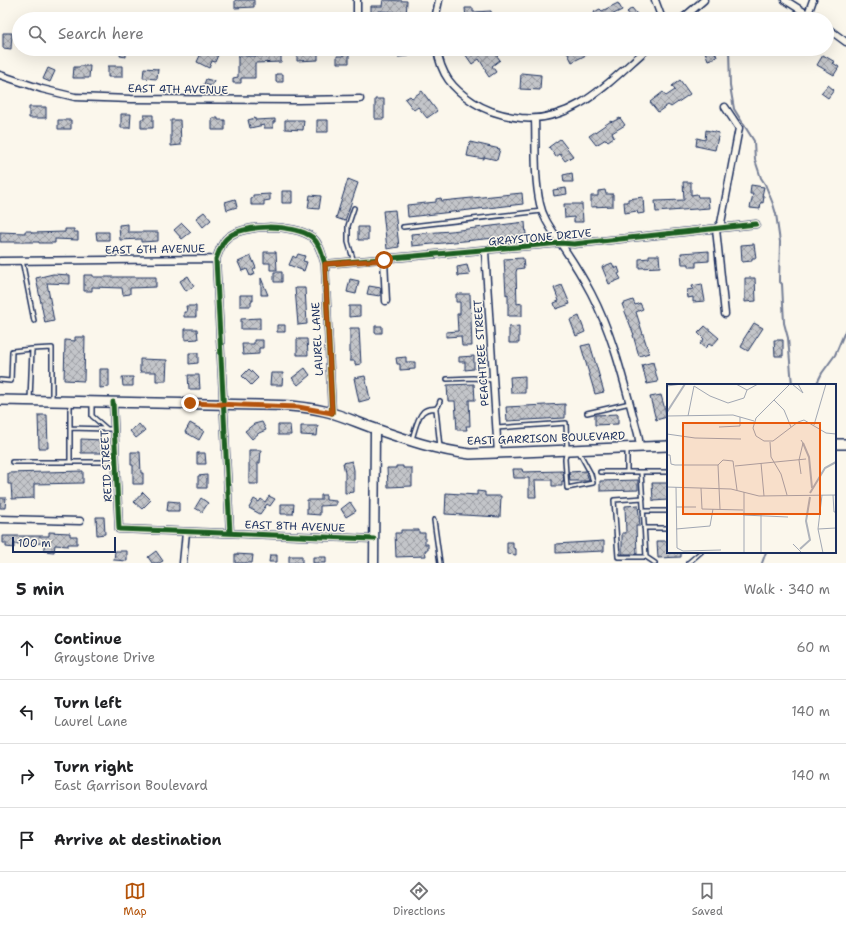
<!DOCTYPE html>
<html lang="en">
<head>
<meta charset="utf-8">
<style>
  :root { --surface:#fff; --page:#f6f6f6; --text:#202124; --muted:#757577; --line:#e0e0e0; --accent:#b45309 }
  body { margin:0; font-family:"Shantell Sans",sans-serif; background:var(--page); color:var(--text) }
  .scale { position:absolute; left:12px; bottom:10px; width:104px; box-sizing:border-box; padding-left:4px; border:2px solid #1b2f5e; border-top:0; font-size:11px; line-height:14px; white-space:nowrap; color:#1b2f5e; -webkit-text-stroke:3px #fbf7ec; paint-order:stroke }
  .stop { position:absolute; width:12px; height:12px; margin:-9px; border:3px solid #b45309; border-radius:50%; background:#fff }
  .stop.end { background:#b45309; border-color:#fff; box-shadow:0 1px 4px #0008 }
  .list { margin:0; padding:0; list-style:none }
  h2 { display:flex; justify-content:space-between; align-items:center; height:52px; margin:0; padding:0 16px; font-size:17px }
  h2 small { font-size:13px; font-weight:400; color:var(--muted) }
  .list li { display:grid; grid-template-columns:26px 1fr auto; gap:12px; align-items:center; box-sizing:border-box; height:64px; padding:0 16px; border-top:1px solid var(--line) }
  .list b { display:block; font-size:15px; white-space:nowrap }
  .list p { margin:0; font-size:13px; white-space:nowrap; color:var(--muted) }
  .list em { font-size:13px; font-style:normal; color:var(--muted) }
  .icon { flex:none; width:22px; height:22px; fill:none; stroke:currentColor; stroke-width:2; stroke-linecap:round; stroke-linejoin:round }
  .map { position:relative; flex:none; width:846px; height:563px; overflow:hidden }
  .search { position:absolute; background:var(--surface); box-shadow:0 4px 16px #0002; left:12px; right:12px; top:12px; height:44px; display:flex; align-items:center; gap:10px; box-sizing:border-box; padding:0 14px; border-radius:22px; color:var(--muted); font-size:15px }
  .sheet { height:308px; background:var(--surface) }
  nav { display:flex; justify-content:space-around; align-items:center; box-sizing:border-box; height:56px; border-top:1px solid var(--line); background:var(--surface); font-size:11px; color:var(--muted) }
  nav a { display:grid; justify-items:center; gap:2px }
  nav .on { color:var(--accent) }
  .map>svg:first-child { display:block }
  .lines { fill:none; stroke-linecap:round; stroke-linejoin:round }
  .stream { stroke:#747e96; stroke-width:2 }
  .building { fill:url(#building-cross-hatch); stroke:#1b2f5e }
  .service-casing { stroke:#1b2f5e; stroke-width:6 }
  .minor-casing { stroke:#1b2f5e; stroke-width:9 }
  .tertiary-casing { stroke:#1b2f5e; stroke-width:11 }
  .secondary-casing { stroke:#1b2f5e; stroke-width:12 }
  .service { stroke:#fbf7ec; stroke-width:3 }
  .minor { stroke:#fbf7ec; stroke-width:6 }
  .tertiary { stroke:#fbf7ec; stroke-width:8 }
  .secondary { stroke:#fbf7ec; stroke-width:9 }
  .cycleway-casing { stroke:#fbf7ec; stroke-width:8 }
  .cycleway { stroke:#1b5e20; stroke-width:5 }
  .route { stroke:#b45309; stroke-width:5 }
  .labels { text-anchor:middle; stroke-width:3; stroke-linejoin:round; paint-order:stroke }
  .street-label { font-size:11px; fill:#1b2f5e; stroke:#fbf7ec }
  .inset-river { fill:none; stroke:#afb3bb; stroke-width:2 }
  .inset-road { fill:none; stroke:#a1a7b3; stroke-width:1 }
  .view { fill:#e8590c; fill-opacity:0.15; stroke:#e8590c; stroke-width:2 }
  .inset-edge { fill:none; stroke:#1b2f5e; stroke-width:2 }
</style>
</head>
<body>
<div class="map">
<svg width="846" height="563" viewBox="0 0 846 563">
  <defs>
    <pattern id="building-cross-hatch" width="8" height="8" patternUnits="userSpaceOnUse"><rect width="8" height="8" fill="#c3c5c9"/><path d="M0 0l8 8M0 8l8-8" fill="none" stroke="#9ea0a6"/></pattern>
  </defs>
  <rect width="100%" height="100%" fill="#fbf7ec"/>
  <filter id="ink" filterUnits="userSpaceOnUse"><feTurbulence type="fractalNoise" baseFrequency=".025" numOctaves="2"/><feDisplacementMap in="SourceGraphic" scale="8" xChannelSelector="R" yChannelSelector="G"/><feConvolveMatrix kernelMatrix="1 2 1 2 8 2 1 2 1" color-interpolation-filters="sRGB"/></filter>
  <g filter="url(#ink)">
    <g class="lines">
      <path class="stream" d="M729,49L730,86L734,109L754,141L755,160L761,178L765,184L773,204L776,214L780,242L779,281L782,284L784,323L788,338L792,385
        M816,385L822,373L835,355L846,329
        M762,563L766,552"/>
    </g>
    <path class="building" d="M235,0H254V7L235,8Z
      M383,0L407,1L406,19H399V15H395V12L379,11V15L371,14V6H382Z
      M618,3L622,10L603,19H597L594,12L600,9L602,11Z
      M465,8H473V12L491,11L492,19H466Z
      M632,8L641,19H633L627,12Z
      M187,13H196V19H187Z
      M3,33H12L11,49L3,48Z
      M121,49H126V57L120,56Z
      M203,49L218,55L215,62L212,61L209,68L197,62Z
      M299,49H318V60L297,61V55H299Z
      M343,49H349V63H337V56H343Z
      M397,49H408L409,56L398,57Z
      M472,49H492L500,60L492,66L496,72L489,77L485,71L486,70L479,59L472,64L465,54Z
      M573,49H598L572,62L567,52Z
      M704,49H714L717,57L708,60Z
      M262,53H281V62L255,63V78H241V83H233V78L238,77V56H262Z
      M823,55L835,62L833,63L839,67L834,75L817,65Z
      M80,66H90L89,78H73L74,67H80Z
      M108,66H122V77H108Z
      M48,68L55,71L50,82L43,79Z
      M144,68L158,69L157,79L143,78Z
      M521,73L541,75L540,90L520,89Z
      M276,74H283V82H276Z
      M206,79L214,81L212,86L204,84Z
      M680,80L690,94L671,107L668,105L658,112L650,102L663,92L666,96L675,90L672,86Z
      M828,85L834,90L828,98L821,93Z
      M422,91L437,111L427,118L418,107L414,110L405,99L410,96L412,98Z
      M375,99H384V119H375Z
      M29,107H46V118H29Z
      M121,114H131L130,128H121Z
      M144,115H153V128H141V119H144Z
      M212,118H218V120H225V130H212Z
      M255,118V120L275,119V122H273V128H264V125L250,128L248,120Z
      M620,118L625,125L612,133L614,137L608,141L606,139L596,145L589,136L611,121L612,122Z
      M58,120H71V129H58Z
      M171,120H180L181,145L171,146Z
      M285,120H304L303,130L285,129Z
      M317,120H328V132H317Z
      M706,130L719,133L715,150L696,146L697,138L705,140Z
      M560,139L573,156L565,161L560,154L556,157L549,147Z
      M470,142L500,149L497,160L484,157V159L467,156Z
      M572,173L573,182H564L563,175Z
      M348,179L358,183L345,221L336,218Z
      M683,182H691V195L697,194L698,197H708L709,208L656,212L655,201L684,200Z
      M751,185L764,187L762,196H764L763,203L761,202L760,209L750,208L753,194H750Z
      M566,188L567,194L554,196L553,190Z
      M605,190L606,194H613V206L591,207V196H598V191Z
      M282,191H292V203H282Z
      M522,193L523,204L408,217L407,205L436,202V199L441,198L442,201Z
      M270,194V200L264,201V205H251V199L253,198V195Z
      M310,195L321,196L319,209L308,208Z
      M643,197L644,213L638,214L637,211L625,213L624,202H628V199Z
      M235,199L237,207L227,210L225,202Z
      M564,204H582L583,222H574V217L565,218Z
      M395,210L399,247L387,249L383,211Z
      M204,212L211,220L203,227L196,218Z
      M525,222L526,235L412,246L411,234L451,231Z
      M182,223L191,232L182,239L174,230Z
      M128,224V232H158V241L141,242V239L120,240L119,225Z
      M358,227H368V240H358Z
      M65,229H74V232H78V240L55,239V243H39V242H0V232L25,233V231H31L32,233L65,232Z
      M96,232H109V240H97Z
      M754,244L756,258H752V261L742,262L741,245Z
      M709,251V261L696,262V267H689V264H682L681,253Z
      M264,252H276L277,270H270V263H264Z
      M298,254L305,256L303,261L307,262L304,271L289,265L293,256L296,258Z
      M649,255H659L660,267L639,268V259L649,258Z
      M251,256L256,268L253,270L255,274L250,276L247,269L242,271L238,262Z
      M523,258L524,268L517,269L516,272L517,304L522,303V316H508V294L506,295L504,259Z
      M612,263L615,269L618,267L620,273L618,274L621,279L609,284L602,267Z
      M467,265L470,275L458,276L457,267Z
      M274,272H282V282H274Z
      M53,274L70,275V284L47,283L54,321L45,323L36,278Z
      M84,275H93V277H156V287L130,288V294L123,295L122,288L92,287V291H84Z
      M188,276L194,286L186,291L180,281Z
      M261,278L268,295H261Z
      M745,278H755L756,301L745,302Z
      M350,279L359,281L356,294L347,292Z
      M702,284L705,301L693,302V297L688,298L687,290L693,289L692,286Z
      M562,285L570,304L556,309L554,303L559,301L554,288Z
      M369,286L381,288L380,296L367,294Z
      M295,288H305L307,324L298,325Z
      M456,294H470L472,346H462L461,336L446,337V332L458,331L457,314H460V302H456Z
      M240,295H253V301H251V306H240Z
      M633,300L635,305L640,303L643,309L636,312L649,353L639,356L633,335H634L622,304Z
      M186,306H196V317H184V312H187Z
      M349,306H360V316L349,317Z
      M579,316L585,332L576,336L570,320Z
      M260,318V329H241V319Z
      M754,323L763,328L748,351L741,347L744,341L743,340Z
      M277,325H285V332H277Z
      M375,326H382V333H375Z
      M519,326V343H509V327Z
      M705,326L719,338L712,346L709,344L705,348L700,344L704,339L698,333Z
      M350,328H359L361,364L355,365V361H350Z
      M185,329H197L198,339L185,340Z
      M75,337H85L84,381L64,380L65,340L75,341Z
      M297,339H307L308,355H297Z
      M254,340H263V348H259V354L243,355L242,344H254Z
      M774,340H783V356H775Z
      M590,344L604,392L595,394L581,346Z
      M189,353H198V363L189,364Z
      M474,356V369L465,370V362H459V357Z
      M406,357V362H415V369L400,370V364H397L396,358Z
      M140,359L167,360L166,381H156V372H140Z
      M653,362L658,382L647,384L642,365Z
      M305,368L310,375L298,385L292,378Z
      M100,369H109V387L100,388Z
      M249,369L258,378L251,385L242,376Z
      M271,373H283L282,385H270Z
      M188,375H199L200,389H189Z
      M365,376L370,399L359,402L354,378Z
      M525,376V393H511L510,377Z
      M122,377H133V386H123Z
      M474,384L475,400H469L470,426H466L467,430H457L455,401H448L447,385Z
      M661,395L667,417L656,420L650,397Z
      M565,404V418L507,421L506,407Z
      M618,414V424L595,425V415Z
      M38,415H47L48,448H39Z
      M262,422L266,430L259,433L252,439L245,431L254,424Z
      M190,423L204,431L199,440L185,432Z
      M139,424L145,431L136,438L130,431Z
      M278,425H290L291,435H278Z
      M301,426H318L317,436L301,435Z
      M81,439L102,440V453H81Z
      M249,450H261L260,463H258V484H249Z
      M131,452H140L141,473H143V484H133V465H131Z
      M197,453H205L206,464H197Z
      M352,461L354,470V492L345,493V473L343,463Z
      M396,466H403V468H412V486L388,487L387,468H396Z
      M513,469H522L523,472L562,471L563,472L564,481H562V486H552V480H535L536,497H529V478H514Z
      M83,471V483L34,484V498L12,499L11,484H8V473Z
      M586,471L589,481H570L569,472Z
      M207,475V488H198V476Z
      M638,480V490L600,491V481Z
      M652,483H668V500L653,501Z
      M477,491L485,492V496H501L500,517L445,514L446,493L477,495Z
      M143,492L151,500L142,509L134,502Z
      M321,495H326V500L336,501V505L320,506V515L307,514V500H321Z
      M269,496L275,499L270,506L267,504L260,514L249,508L254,499L259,502L261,499L265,502Z
      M0,498H6L5,508H0Z
      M201,498L208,503L202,512L195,508Z
      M168,501L179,502V511H167Z
      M350,502L356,511L346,517L341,509Z
      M281,504H294L293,514H281Z
      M638,505L640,526H636L637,554H622V533H626L625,506Z
      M96,517H104L105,534L97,535Z
      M401,530H419V533H425V544H428V550H425L426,556L396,557L395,533H401Z
      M49,532L70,533V536H77V544H68V546L55,545L54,552L44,551V543L14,544V548L6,547V543H3V536H49Z
      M604,541V551L556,553V544Z
      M657,541H668V552H681V557L658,558Z
      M507,542H513V548L516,549V555L507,554Z
      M115,551H127V561L114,560Z
      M156,551L163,561L159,563H152L148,557Z
      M235,554L253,555L252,563H235Z
      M270,555H277V562H269Z
      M289,556H302V563H289Z
      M313,557H326V563H313Z"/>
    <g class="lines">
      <g class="service-casing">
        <path id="service" d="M403,227L542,211
          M22,260L34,321
          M354,262L348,242V226L354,208
          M447,379L473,378L493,380
          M0,380L11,381L12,351L32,349
          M30,400L32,349L52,348V399
          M92,403V416L107,429H114
          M436,409L440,447
          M587,413L630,403
          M70,428L107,429
          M496,428L566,423L567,449L565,459L567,488L593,483L591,474L579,452
          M412,439C415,430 417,418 423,412C431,405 437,414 440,401
          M627,448V472
          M12,462H115
          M70,462V403
          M600,472H668
          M641,472L646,557H618L614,500L643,498
          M643,511H668
          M434,520L440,563
          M644,528H668
          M646,557L655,563
          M688,563L701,552"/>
      </g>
      <g class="minor-casing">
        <path id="minor" d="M655,0L662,19
          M785,0L815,19
          M808,14L813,0
          M357,19V0
          M435,19L439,0
          M682,19L704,0
          M827,28L846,42
          M437,49C441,75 452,88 473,102C488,112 504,116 521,118C574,123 610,81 647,49
          M0,75L42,89L75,97L131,99L298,100L360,99
          M725,107L739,128L721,223L716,229L725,314
          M535,119C536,147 534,177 540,204C543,219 553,231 561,244C572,260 582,276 591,293C614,337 625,387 638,434L640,446
          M485,251L498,454
          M384,260L386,301
          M0,261L216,259
          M325,264L561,243L574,244L756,224
          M113,402L119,529L374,539
          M0,519L80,521
          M230,533L216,259C219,252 221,244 226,239C241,223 295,224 312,237C320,244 322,255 325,264L332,413
          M183,563L186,532"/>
      </g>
      <g class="tertiary-casing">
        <path id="tertiary" d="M374,563L375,429"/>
      </g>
      <g class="secondary-casing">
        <path id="secondary" d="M0,400L260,405C281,405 303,406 324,411C342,415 358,423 376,429C407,440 437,450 470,454L668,446
          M835,444H846"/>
      </g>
      <use href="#service" class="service"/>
      <use href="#minor" class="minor"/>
      <use href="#tertiary" class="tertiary"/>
      <use href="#secondary" class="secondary"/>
      <g class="cycleway-casing">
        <path id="cycleway" d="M325,264L561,243L574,244L756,224
          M113,402L119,529L374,539
          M230,533L216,259C219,252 221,244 226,239C241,223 295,224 312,237C320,244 322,255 325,264L332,413"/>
      </g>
      <use href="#cycleway" class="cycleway"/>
    </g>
  </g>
  <g class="lines" filter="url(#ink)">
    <path class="route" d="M190,403L298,407L332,413L325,264L384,260"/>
  </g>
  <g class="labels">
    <g class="street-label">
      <text transform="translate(178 89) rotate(1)" y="4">EAST 4TH AVENUE</text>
      <text transform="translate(540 237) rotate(-5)" y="4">GRAYSTONE DRIVE</text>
      <text transform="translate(155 249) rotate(-1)" y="4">EAST 6TH AVENUE</text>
      <text transform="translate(317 339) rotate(-93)" y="4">LAUREL LANE</text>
      <text transform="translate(481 353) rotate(-94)" y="4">PEACHTREE STREET</text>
      <text transform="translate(546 438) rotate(-2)" y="4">EAST GARRISON BOULEVARD</text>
      <text transform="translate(106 466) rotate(-93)" y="4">REID STREET</text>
      <text transform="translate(295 526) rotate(2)" y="4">EAST 8TH AVENUE</text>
    </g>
  </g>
  <g transform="translate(667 384)">
    <rect width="169" height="169" fill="#fbf7ec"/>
    <path class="inset-river" d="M0,28L18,0M136,59L142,73L145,104M143,109L158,84L169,78M133,165L143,156L139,137L143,113"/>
    <path class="inset-road" d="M69,0L80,6L91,0M123,0L89,34L86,44L89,52L97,57H106L131,38L137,36L159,49L169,50M125,0L136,9L131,0M0,2L15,0M107,16L117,26L124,43M0,32L66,31L87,37M21,32L27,2L43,12L61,19L77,14L80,6M147,41L159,0M52,43L73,42V33M0,50L28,54L74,55M134,56L136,59L132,76L134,90M103,58L104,73L114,90L120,111M0,71H3L4,80L8,81H51L56,76L66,77L70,106M94,79L97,112M51,81L53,125M68,82L139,75M0,103L64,105L92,112L169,111M9,103L10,164L16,167L54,166M34,104L35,125L76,126M77,108V169M155,111L151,145L156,169M166,111L167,128H169M9,123H29M76,131L121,133M94,131V169M9,145L43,142L46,125M151,145L169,144M126,160L135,169"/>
    <path class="view" d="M16,39H153V130H16Z"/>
    <rect width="169" height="169" class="inset-edge"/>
  </g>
</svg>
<div class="scale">100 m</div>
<div class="stop" style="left:384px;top:260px"></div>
<div class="stop end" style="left:190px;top:403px"></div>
<div class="search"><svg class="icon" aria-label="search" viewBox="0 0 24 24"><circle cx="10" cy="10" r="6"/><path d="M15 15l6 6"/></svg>Search here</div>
</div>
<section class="sheet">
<h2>5 min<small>Walk · 340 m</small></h2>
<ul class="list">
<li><svg class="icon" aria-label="ahead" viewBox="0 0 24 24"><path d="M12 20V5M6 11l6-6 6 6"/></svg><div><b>Continue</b><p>Graystone Drive</p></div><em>60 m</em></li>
<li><svg class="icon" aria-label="left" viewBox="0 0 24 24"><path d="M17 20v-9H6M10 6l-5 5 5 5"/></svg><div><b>Turn left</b><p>Laurel Lane</p></div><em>140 m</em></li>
<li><svg class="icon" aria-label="right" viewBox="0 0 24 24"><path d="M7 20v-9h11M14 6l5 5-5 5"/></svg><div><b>Turn right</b><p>East Garrison Boulevard</p></div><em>140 m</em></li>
<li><svg class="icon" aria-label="arrive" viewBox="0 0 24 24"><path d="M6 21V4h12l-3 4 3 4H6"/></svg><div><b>Arrive at destination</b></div></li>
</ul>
</section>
<nav>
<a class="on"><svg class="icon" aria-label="map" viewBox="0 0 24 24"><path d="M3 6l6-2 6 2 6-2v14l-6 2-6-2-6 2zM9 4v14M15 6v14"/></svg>Map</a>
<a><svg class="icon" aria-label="directions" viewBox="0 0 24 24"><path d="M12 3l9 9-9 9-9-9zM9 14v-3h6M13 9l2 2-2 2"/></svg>Directions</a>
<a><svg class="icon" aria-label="saved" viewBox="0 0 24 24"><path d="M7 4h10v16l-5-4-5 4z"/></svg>Saved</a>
</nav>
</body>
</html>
